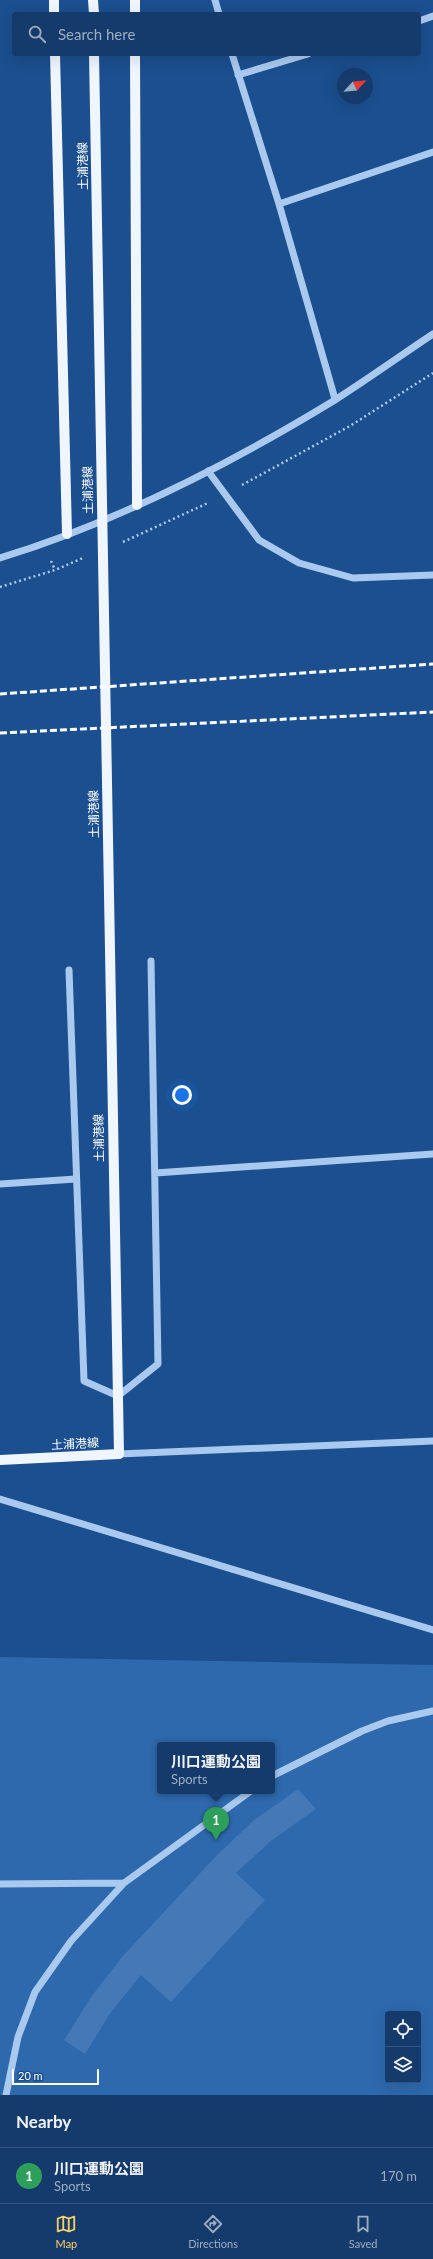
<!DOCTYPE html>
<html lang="en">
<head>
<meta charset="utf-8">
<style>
  :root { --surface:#143b6b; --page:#214673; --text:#f1f3f6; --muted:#9dadc1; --line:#33557e; --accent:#ffd166 }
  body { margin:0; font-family:Lato,"Noto Sans JP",sans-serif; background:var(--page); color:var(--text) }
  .controls { position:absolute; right:12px; bottom:12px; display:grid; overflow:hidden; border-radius:4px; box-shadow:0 4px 16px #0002 }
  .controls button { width:36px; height:36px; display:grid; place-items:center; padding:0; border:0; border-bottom:1px solid var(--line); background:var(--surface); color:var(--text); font:20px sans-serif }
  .compass { position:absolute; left:337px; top:68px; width:36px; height:36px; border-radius:50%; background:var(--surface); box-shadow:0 4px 16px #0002; rotate:64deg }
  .scale { position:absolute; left:12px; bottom:10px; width:87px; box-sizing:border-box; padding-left:4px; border:2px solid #fff; border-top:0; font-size:11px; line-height:14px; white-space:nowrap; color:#fff; -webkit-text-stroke:3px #1b4f8f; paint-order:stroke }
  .you { position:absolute; left:182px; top:1095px; width:14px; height:14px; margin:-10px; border:3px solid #fff; border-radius:50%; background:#1a73e8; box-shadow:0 0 0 6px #1a73e833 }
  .badge { display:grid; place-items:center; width:26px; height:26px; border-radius:50%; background:var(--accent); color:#fff; font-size:13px; font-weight:700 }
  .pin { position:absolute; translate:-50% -33px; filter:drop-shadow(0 1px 2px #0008) }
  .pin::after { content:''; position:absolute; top:21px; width:14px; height:12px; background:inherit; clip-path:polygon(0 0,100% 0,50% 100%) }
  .popup { position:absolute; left:157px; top:1742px; width:118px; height:52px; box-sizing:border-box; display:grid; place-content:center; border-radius:4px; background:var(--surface); filter:drop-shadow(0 1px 3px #0005); font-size:13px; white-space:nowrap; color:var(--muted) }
  .popup b { font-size:15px; color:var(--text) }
  .popup::after { content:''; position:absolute; left:50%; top:100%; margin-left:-8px; border:8px solid transparent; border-top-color:var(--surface) }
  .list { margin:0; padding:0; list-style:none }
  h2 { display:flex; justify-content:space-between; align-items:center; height:52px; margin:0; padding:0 16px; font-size:17px }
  h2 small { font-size:13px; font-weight:400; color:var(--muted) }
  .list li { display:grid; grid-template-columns:26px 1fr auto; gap:12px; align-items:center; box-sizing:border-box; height:56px; padding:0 16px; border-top:1px solid var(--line) }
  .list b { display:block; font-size:15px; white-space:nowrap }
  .list p { margin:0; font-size:13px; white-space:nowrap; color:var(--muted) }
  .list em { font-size:13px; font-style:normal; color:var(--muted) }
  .icon { flex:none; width:22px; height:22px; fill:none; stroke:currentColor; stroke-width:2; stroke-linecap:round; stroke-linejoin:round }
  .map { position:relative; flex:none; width:433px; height:2095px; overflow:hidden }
  .search { position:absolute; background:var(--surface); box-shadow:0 4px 16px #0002; left:12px; right:12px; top:12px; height:44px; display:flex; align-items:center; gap:10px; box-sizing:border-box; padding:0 14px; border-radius:4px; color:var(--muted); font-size:15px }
  .sheet { height:108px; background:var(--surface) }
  nav { display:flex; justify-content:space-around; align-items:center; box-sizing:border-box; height:56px; border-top:1px solid var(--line); background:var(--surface); font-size:11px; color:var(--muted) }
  nav a { display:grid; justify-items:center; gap:2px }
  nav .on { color:var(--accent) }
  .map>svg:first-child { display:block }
  .green { fill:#2e69ad; fill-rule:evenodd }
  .building { fill:#4478b7 }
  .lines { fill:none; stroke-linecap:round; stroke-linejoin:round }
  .path { stroke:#a9c9ee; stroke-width:2.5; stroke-dasharray:2 3; stroke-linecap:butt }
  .minor { stroke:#a9c9ee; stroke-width:7 }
  .major { stroke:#f0f6ff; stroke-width:10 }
  .rail { stroke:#fff; stroke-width:3; stroke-dasharray:7 3; stroke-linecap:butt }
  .labels { text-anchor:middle; stroke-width:3; stroke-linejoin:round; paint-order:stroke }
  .street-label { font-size:12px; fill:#fff; stroke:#1b4f8f }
</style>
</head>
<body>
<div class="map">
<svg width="433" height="2095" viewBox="0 0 433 2095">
  <rect width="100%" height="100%" fill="#1b4f8f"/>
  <path class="green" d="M0,1657L433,1665V2095H0ZM160,1745H272V1791H160ZM388,2014H418V2080H388Z"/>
  <path class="building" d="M298,1789L316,1809L272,1840L236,1873L265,1900L171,2002L141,1975L111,2012L85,2054L64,2040L91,1997L122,1957L217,1855L254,1820Z"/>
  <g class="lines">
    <path class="path" d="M242,485L350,426L433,373
      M123,542L208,503
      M51,561L55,570
      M0,587L55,570L83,558"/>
    <path class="minor" d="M215,0L219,14
      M419,21L433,16
      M232,54L279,204L335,399
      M238,75L308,54
      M279,204L433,152
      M208,471L259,540L299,563L353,578L433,575
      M0,558C118,522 230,464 335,400C368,379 400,356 433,334
      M69,970L84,1381L118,1396L158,1364L151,961
      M155,1173L433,1154
      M0,1184L76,1179
      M119,1454L433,1441
      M0,1499L433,1630
      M272,1776L362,1731L388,1721L433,1711
      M0,1884L124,1883L251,1791
      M6,2095L18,2037L35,1992L71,1941L124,1883"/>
    <path class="major" d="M54,0V14
      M93,0L94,14
      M135,0V14
      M55,54L67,534
      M135,54L137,505
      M0,1460L119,1454L94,54"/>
    <path class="rail" d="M0,694L433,664
      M0,733L433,712"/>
  </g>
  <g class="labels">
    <g class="street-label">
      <text transform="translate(83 166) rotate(-91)" y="4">土浦港線</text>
      <text transform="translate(88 490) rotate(-91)" y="4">土浦港線</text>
      <text transform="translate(94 814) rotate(-91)" y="4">土浦港線</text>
      <text transform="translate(99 1138) rotate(-91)" y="4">土浦港線</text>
      <text transform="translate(75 1444) rotate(-3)" y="4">土浦港線</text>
    </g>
  </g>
</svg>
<div class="controls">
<button><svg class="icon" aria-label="locate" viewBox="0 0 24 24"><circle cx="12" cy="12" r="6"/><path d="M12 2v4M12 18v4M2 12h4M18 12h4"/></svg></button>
<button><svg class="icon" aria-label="layers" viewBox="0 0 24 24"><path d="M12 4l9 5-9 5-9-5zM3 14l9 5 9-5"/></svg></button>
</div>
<svg class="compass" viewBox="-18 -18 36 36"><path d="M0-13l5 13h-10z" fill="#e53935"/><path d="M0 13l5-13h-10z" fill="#9dadc1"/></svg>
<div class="scale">20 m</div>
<div class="you"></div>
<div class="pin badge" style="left:216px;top:1840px;background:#2e9e5b">1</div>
<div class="popup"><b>川口運動公園</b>Sports</div>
<div class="search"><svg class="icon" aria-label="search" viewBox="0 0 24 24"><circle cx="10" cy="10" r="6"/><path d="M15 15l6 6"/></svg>Search here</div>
</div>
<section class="sheet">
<h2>Nearby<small></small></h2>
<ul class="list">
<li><span class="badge" style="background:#2e9e5b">1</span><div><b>川口運動公園</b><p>Sports</p></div><em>170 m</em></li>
</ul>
</section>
<nav>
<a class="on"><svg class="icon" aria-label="map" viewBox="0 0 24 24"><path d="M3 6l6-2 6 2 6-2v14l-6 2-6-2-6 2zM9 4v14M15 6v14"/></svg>Map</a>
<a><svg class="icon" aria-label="directions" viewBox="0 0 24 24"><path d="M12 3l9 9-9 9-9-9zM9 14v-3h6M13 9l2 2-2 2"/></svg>Directions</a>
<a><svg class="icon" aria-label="saved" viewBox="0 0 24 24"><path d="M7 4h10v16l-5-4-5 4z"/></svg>Saved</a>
</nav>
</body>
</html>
